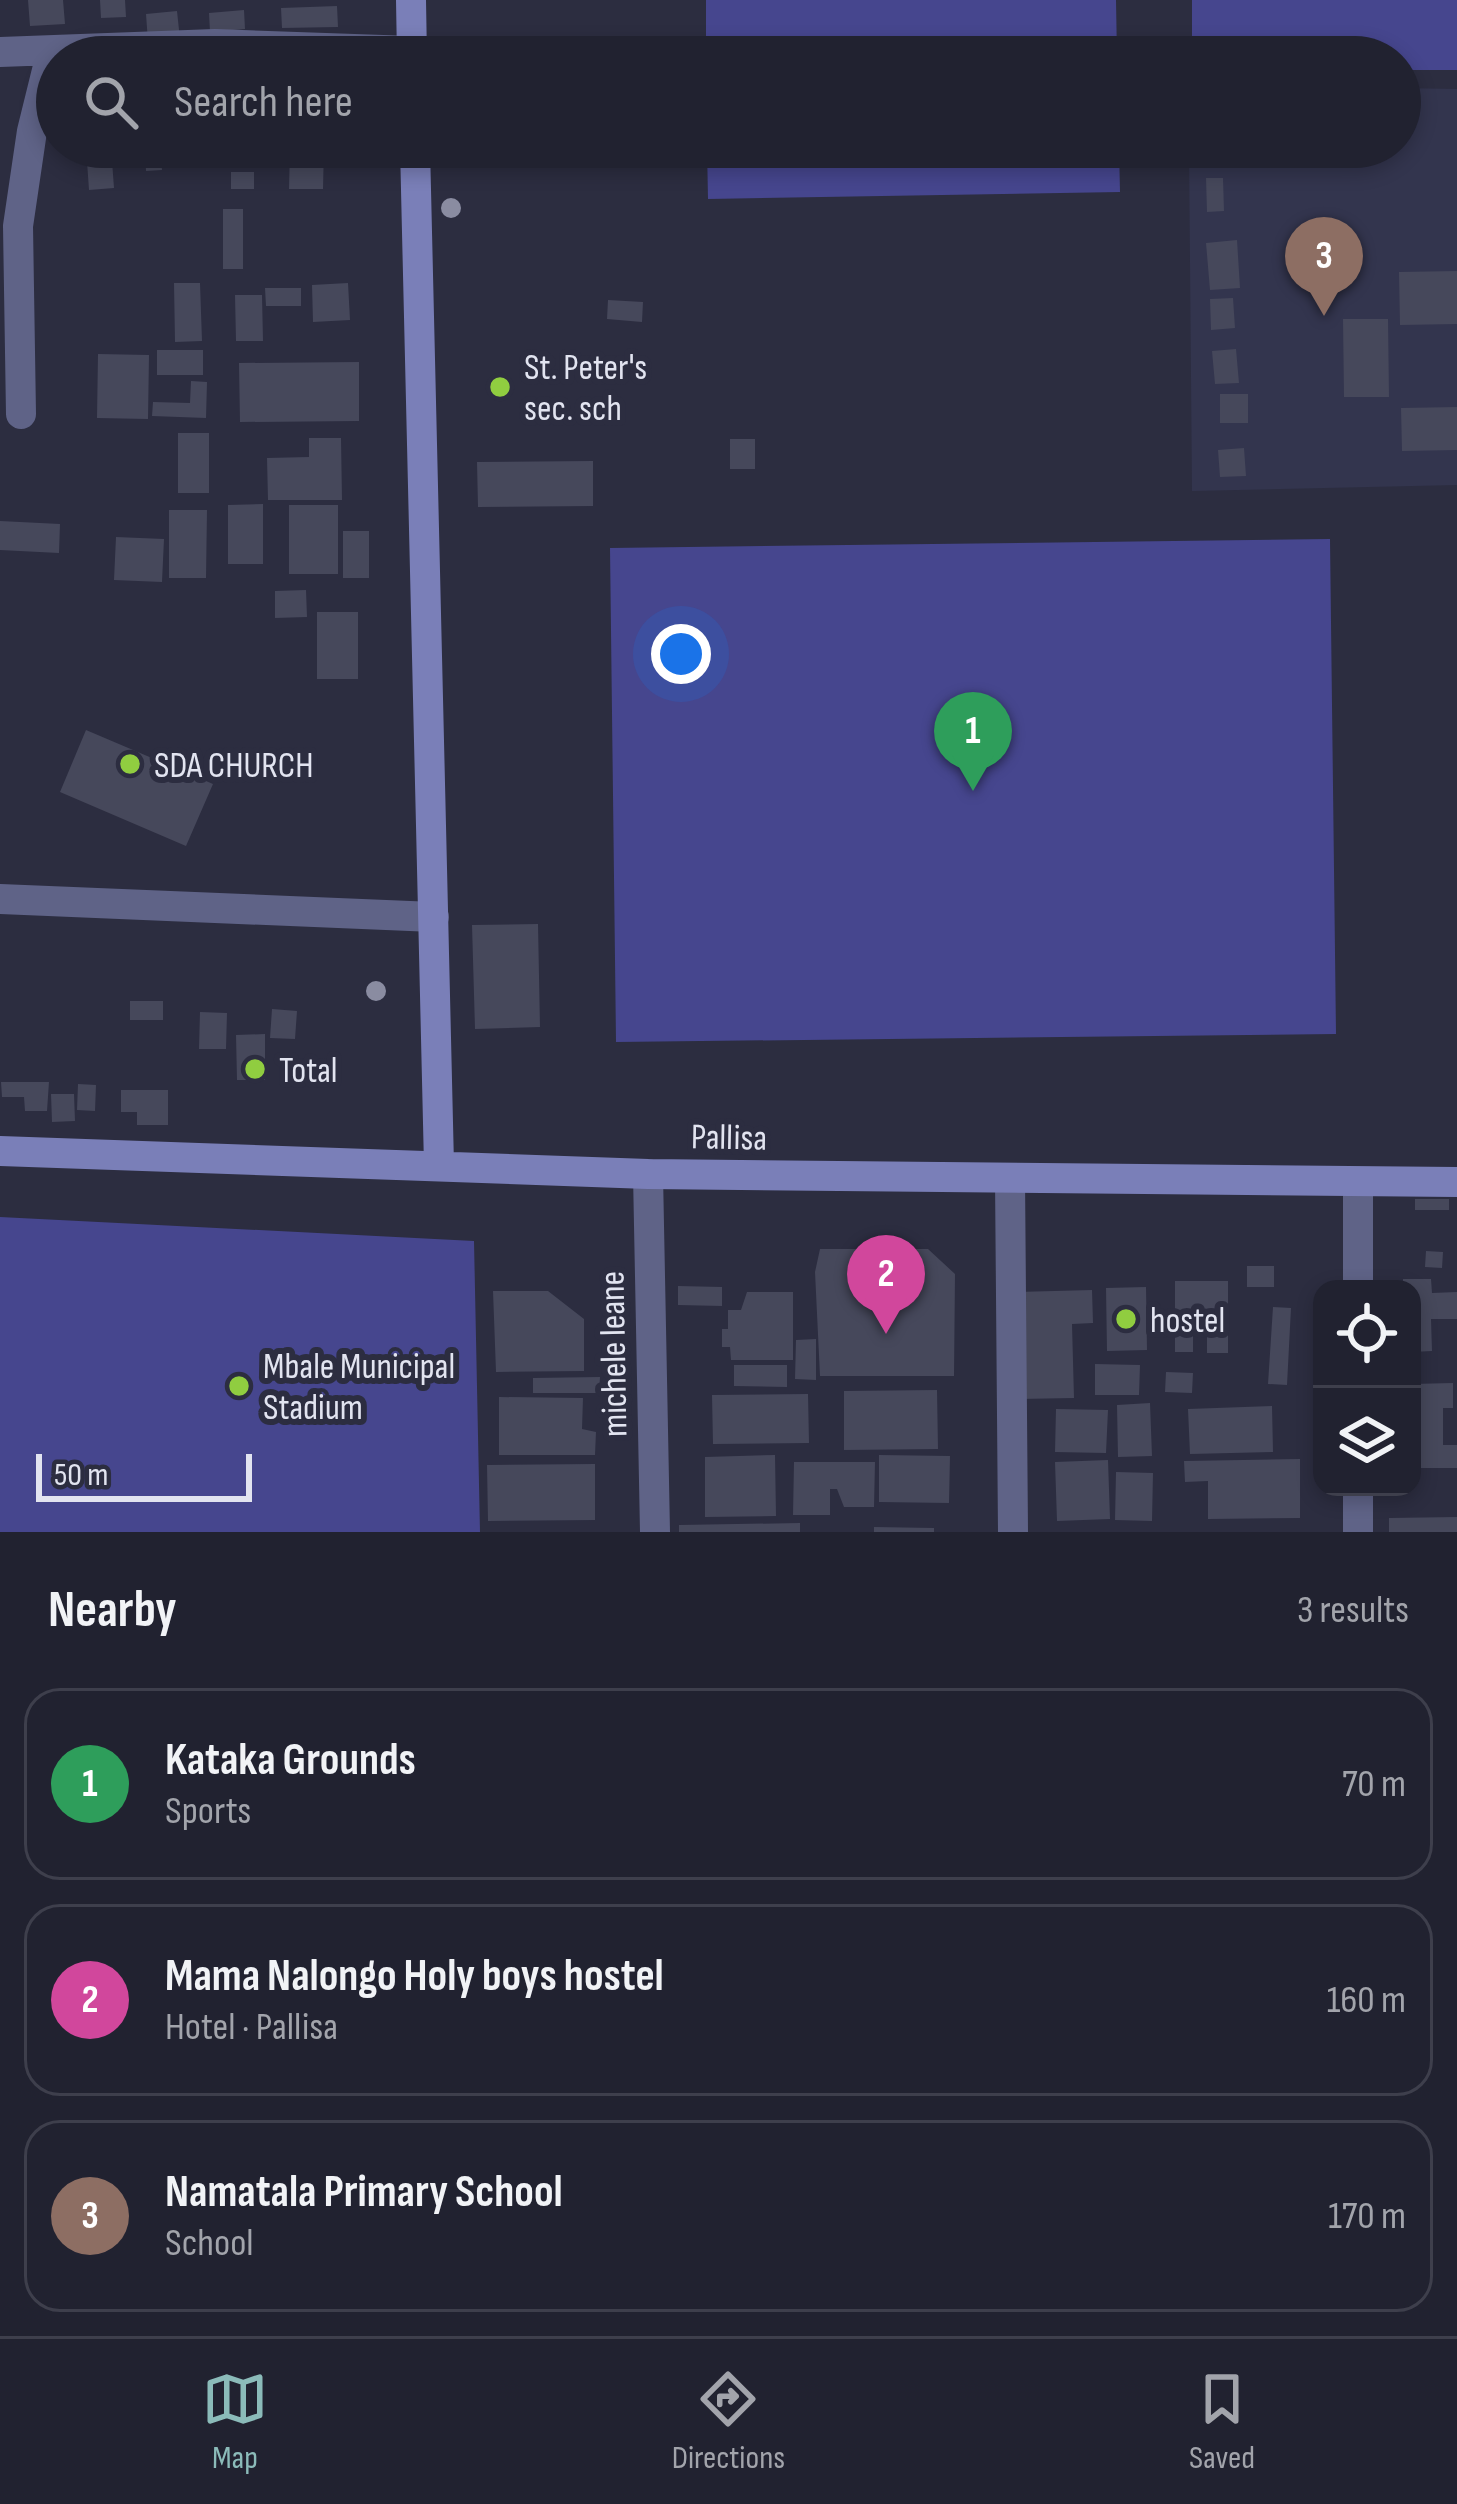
<!DOCTYPE html>
<html lang="en">
<head>
<meta charset="utf-8">
<style>
  :root { --surface:#212230; --page:#292a38; --text:#f1f3f6; --muted:#a2a4ab; --line:#3e3f4c; --accent:#8bbbb9 }
  body { margin:0; font-family:"Sofia Sans Condensed",sans-serif; background:var(--page); color:var(--text) }
  .controls { position:absolute; right:36px; bottom:36px; display:grid; overflow:hidden; border-radius:24px; box-shadow:0 6px 18px #0003 }
  .controls button { width:108px; height:108px; display:grid; place-items:center; padding:0; border:0; border-bottom:3px solid var(--line); background:var(--surface); color:var(--text); font:60px sans-serif }
  .scale { position:absolute; left:36px; bottom:30px; width:216px; box-sizing:border-box; padding-left:12px; border:6px solid #e2e4f0; border-top:0; font-size:33px; line-height:42px; white-space:nowrap; color:#e2e4f0; -webkit-text-stroke:9px #2c2d40; paint-order:stroke }
  .you { position:absolute; left:681px; top:654px; width:42px; height:42px; margin:-30px; border:9px solid #fff; border-radius:50%; background:#1a73e8; box-shadow:0 0 0 18px #1a73e833 }
  .badge { display:grid; place-items:center; width:78px; height:78px; border-radius:50%; background:var(--accent); color:#fff; font-size:39px; font-weight:700 }
  .pin { position:absolute; translate:-50% -99px; filter:drop-shadow(0 3px 6px #0008) }
  .pin::after { content:''; position:absolute; top:63px; width:42px; height:36px; background:inherit; clip-path:polygon(0 0,100% 0,50% 100%) }
  .list { margin:0; padding:0; list-style:none }
  h2 { display:flex; justify-content:space-between; align-items:center; height:156px; margin:0; padding:0 48px; font-size:51px }
  h2 small { font-size:39px; font-weight:400; color:var(--muted) }
  .list li { display:grid; grid-template-columns:78px 1fr auto; gap:36px; align-items:center; box-sizing:border-box; height:192px; margin:0 24px 24px; padding:0 24px; border:3px solid var(--line); border-radius:36px }
  .list b { display:block; font-size:45px; white-space:nowrap }
  .list p { margin:0; font-size:39px; white-space:nowrap; color:var(--muted) }
  .list em { font-size:39px; font-style:normal; color:var(--muted) }
  .icon { flex:none; width:66px; height:66px; fill:none; stroke:currentColor; stroke-width:2; stroke-linecap:round; stroke-linejoin:round }
  .map { position:relative; flex:none; width:1457px; height:1532px; overflow:hidden }
  .search { position:absolute; background:var(--surface); box-shadow:0 6px 18px #0003; left:36px; right:36px; top:36px; height:132px; display:flex; align-items:center; gap:30px; box-sizing:border-box; padding:0 42px; border-radius:66px; color:var(--muted); font-size:45px }
  .sheet { height:804px; background:var(--surface) }
  nav { display:flex; justify-content:space-around; align-items:center; box-sizing:border-box; height:168px; border-top:3px solid var(--line); background:var(--surface); font-size:33px; color:var(--muted) }
  nav a { display:grid; justify-items:center; gap:6px }
  nav .on { color:var(--accent) }
  .map>svg:first-child { display:block }
  .built { fill:#33354e }
  .green { fill:#46468e }
  .building { fill:#46485b }
  .lines { fill:none; stroke-linecap:round; stroke-linejoin:round }
  .street { stroke:#5f6387; stroke-width:30 }
  .secondary { stroke:#7a7fb8; stroke-width:30 }
  .tree { fill:#8a8ca1 }
  .poi-dot { fill:#90cd40; stroke:#2c2d40; stroke-width:4.5 }
  .labels { text-anchor:middle; stroke-width:12; stroke-linejoin:round; paint-order:stroke }
  .poi-label { font-size:36px; fill:#e2e4f0; stroke:#2c2d40; text-anchor:start }
  .street-label { font-size:36px; fill:#e2e4f0; stroke:#2c2d40 }
</style>
</head>
<body>
<div class="map">
<svg width="1457" height="1532" viewBox="0 0 1457 1532">
  <rect width="100%" height="100%" fill="#2c2d40"/>
  <path class="built" d="M1400,88L1457,89V485L1192,491L1189,147H1400Z"/>
  <path class="green" d="M706,0H1116L1117,57H706Z
    M1192,0H1457V70H1400V57H1192Z
    M707,147H1119L1120,192L708,199Z
    M1330,539L1336,1034L616,1042L610,548Z
    M0,1217L474,1241L480,1532H0Z"/>
  <path class="building" d="M28,0H63L65,24L30,26Z
    M100,0H125L126,17L101,18Z
    M337,6L338,27L282,28L281,8Z
    M244,10L245,29L210,32L209,13Z
    M177,11L180,39L148,42L146,14Z
    M86,147H111L114,188L89,190Z
    M145,147H160L162,170L146,171Z
    M290,147H324L323,189H289Z
    M231,172H254V189H231Z
    M1206,178H1223L1224,211L1207,212Z
    M223,209H243V269H223Z
    M1237,240L1240,288L1210,290L1206,243Z
    M1457,271V324L1400,325L1399,272Z
    M174,283H200L202,341L175,342Z
    M348,283L350,320L313,322L312,285Z
    M265,288H301V306H266Z
    M235,295H262L263,341H236Z
    M1233,298L1235,328L1211,330L1210,299Z
    M608,300L643,302L642,322L607,319Z
    M1343,319H1388L1389,397H1344Z
    M1236,349L1239,383L1215,384L1212,351Z
    M157,350H203V375H157Z
    M98,354L149,355L148,419L97,418Z
    M359,362V421L240,422L239,363Z
    M191,381L207,382L206,418L152,416L153,402L190,403Z
    M1220,394H1248V423H1220Z
    M1457,407V450L1402,451L1401,408Z
    M178,433H209V493H178Z
    M309,438H341L342,500H268L267,458L309,457Z
    M730,439H755V469H730Z
    M1244,448L1246,476L1220,477L1218,450Z
    M593,461V506L478,507L477,462Z
    M263,504V564H228V505Z
    M289,505H338V574H289Z
    M169,510H207L206,578H169Z
    M0,521L60,524L59,553L0,550Z
    M343,531H369V578H343Z
    M116,537L164,539L162,582L114,580Z
    M306,590L307,617L275,618V591Z
    M317,612H358V679H317Z
    M86,730L213,784L186,846L60,792Z
    M538,924L540,1027L475,1029L472,925Z
    M130,1001H163V1020H130Z
    M272,1009L297,1011L295,1039L270,1038Z
    M200,1012L227,1013L226,1049H199Z
    M265,1034V1080H237L236,1035Z
    M1,1082H49L47,1111H25L24,1097H2Z
    M78,1084L96,1085L95,1111L77,1110Z
    M121,1090H168V1125H137V1112H121Z
    M51,1094H74L75,1121L52,1122Z
    M1415,1199H1449V1210H1415Z
    M820,1249H928L955,1274L954,1376H820L815,1272Z
    M1426,1251L1443,1252L1442,1268L1425,1267Z
    M1247,1266H1274V1287H1247Z
    M1403,1279H1431L1432,1293L1457,1292V1319H1431L1432,1351L1412,1352V1289H1403Z
    M1175,1281H1228V1353H1207V1321H1193V1352H1175Z
    M678,1286L722,1287V1306L678,1305Z
    M1146,1287L1147,1350L1107,1351L1106,1288Z
    M1092,1290L1093,1323L1072,1324L1074,1398L1019,1399L1016,1292Z
    M493,1291H548L584,1319V1371L496,1372Z
    M747,1292H793V1360H731L730,1347H722V1329H728V1310H741Z
    M1273,1307L1291,1308L1287,1385L1268,1384Z
    M816,1339V1380L795,1379L796,1340Z
    M1095,1364L1140,1365L1139,1395H1095Z
    M734,1365H787V1387L734,1386Z
    M1166,1372L1193,1373L1192,1393L1165,1392Z
    M600,1377L599,1393H533V1378Z
    M1453,1383V1408H1443V1445H1457V1468H1412V1446L1418,1445L1412,1384Z
    M937,1390L938,1449L844,1450V1391Z
    M808,1394L809,1443L713,1444L712,1395Z
    M499,1397L583,1398L582,1429L596,1432L595,1455H499Z
    M1150,1403L1152,1456L1118,1457L1117,1405Z
    M1272,1406L1273,1452L1190,1454L1188,1409Z
    M1056,1409L1108,1410L1106,1453L1055,1452Z
    M775,1455L776,1516L705,1517V1457Z
    M879,1455L950,1456L949,1503L879,1502Z
    M1300,1459V1518L1208,1519V1481L1185,1482L1184,1461Z
    M1108,1460L1110,1519L1057,1521L1055,1462Z
    M794,1462H875L874,1507H844L837,1489H830V1515H793Z
    M595,1464V1520L488,1521L487,1465Z
    M1116,1472L1153,1473L1152,1521L1115,1520Z
    M1457,1517V1532H1389V1518Z
    M800,1523V1532H679V1525Z
    M874,1527L934,1528V1532H874Z"/>
  <g class="lines">
    <path class="street" d="M0,52L215,44L412,51
      M21,414L18,226L32,131L51,54
      M0,899L434,917
      M648,1174L655,1532
      M1010,1178L1013,1532
      M1358,1289V1185
      M1358,1532V1487"/>
    <path class="secondary" d="M411,0L412,57
      M415,147L439,1165
      M0,1151L648,1174L1457,1182"/>
  </g>
  <g class="tree">
    <circle cx="451" cy="208" r="10"/>
    <circle cx="376" cy="991" r="10"/>
  </g>
  <g class="poi-dot">
    <circle cx="500" cy="387" r="12"/>
    <circle cx="130" cy="764" r="12"/>
    <circle cx="255" cy="1069" r="12"/>
    <circle cx="1126" cy="1319" r="12"/>
    <circle cx="239" cy="1386" r="12"/>
  </g>
  <g class="labels">
    <g class="poi-label">
      <text x="524" y="379">St. Peter's<tspan x="524" dy="41">sec. sch</tspan></text>
      <text x="154" y="777">SDA CHURCH</text>
      <text x="279" y="1082">Total</text>
      <text x="1150" y="1332">hostel</text>
      <text x="263" y="1378">Mbale Municipal<tspan x="263" dy="41">Stadium</tspan></text>
    </g>
    <g class="street-label">
      <text transform="translate(729 1136) rotate(1)" y="13">Pallisa</text>
      <text transform="translate(612 1354) rotate(-91)" y="13">michele leane</text>
    </g>
  </g>
</svg>
<div class="controls">
<button><svg class="icon" aria-label="locate" viewBox="0 0 24 24"><circle cx="12" cy="12" r="6"/><path d="M12 2v4M12 18v4M2 12h4M18 12h4"/></svg></button>
<button><svg class="icon" aria-label="layers" viewBox="0 0 24 24"><path d="M12 4l9 5-9 5-9-5zM3 14l9 5 9-5"/></svg></button>
</div>
<div class="scale">50 m</div>
<div class="you"></div>
<div class="pin badge" style="left:973px;top:791px;background:#2e9e5b">1</div>
<div class="pin badge" style="left:886px;top:1334px;background:#d1479c">2</div>
<div class="pin badge" style="left:1324px;top:316px;background:#8d6e63">3</div>
<div class="search"><svg class="icon" aria-label="search" viewBox="0 0 24 24"><circle cx="10" cy="10" r="6"/><path d="M15 15l6 6"/></svg>Search here</div>
</div>
<section class="sheet">
<h2>Nearby<small>3 results</small></h2>
<ul class="list">
<li><span class="badge" style="background:#2e9e5b">1</span><div><b>Kataka Grounds</b><p>Sports</p></div><em>70 m</em></li>
<li><span class="badge" style="background:#d1479c">2</span><div><b>Mama Nalongo Holy boys hostel</b><p>Hotel · Pallisa</p></div><em>160 m</em></li>
<li><span class="badge" style="background:#8d6e63">3</span><div><b>Namatala Primary School</b><p>School</p></div><em>170 m</em></li>
</ul>
</section>
<nav>
<a class="on"><svg class="icon" aria-label="map" viewBox="0 0 24 24"><path d="M3 6l6-2 6 2 6-2v14l-6 2-6-2-6 2zM9 4v14M15 6v14"/></svg>Map</a>
<a><svg class="icon" aria-label="directions" viewBox="0 0 24 24"><path d="M12 3l9 9-9 9-9-9zM9 14v-3h6M13 9l2 2-2 2"/></svg>Directions</a>
<a><svg class="icon" aria-label="saved" viewBox="0 0 24 24"><path d="M7 4h10v16l-5-4-5 4z"/></svg>Saved</a>
</nav>
</body>
</html>
